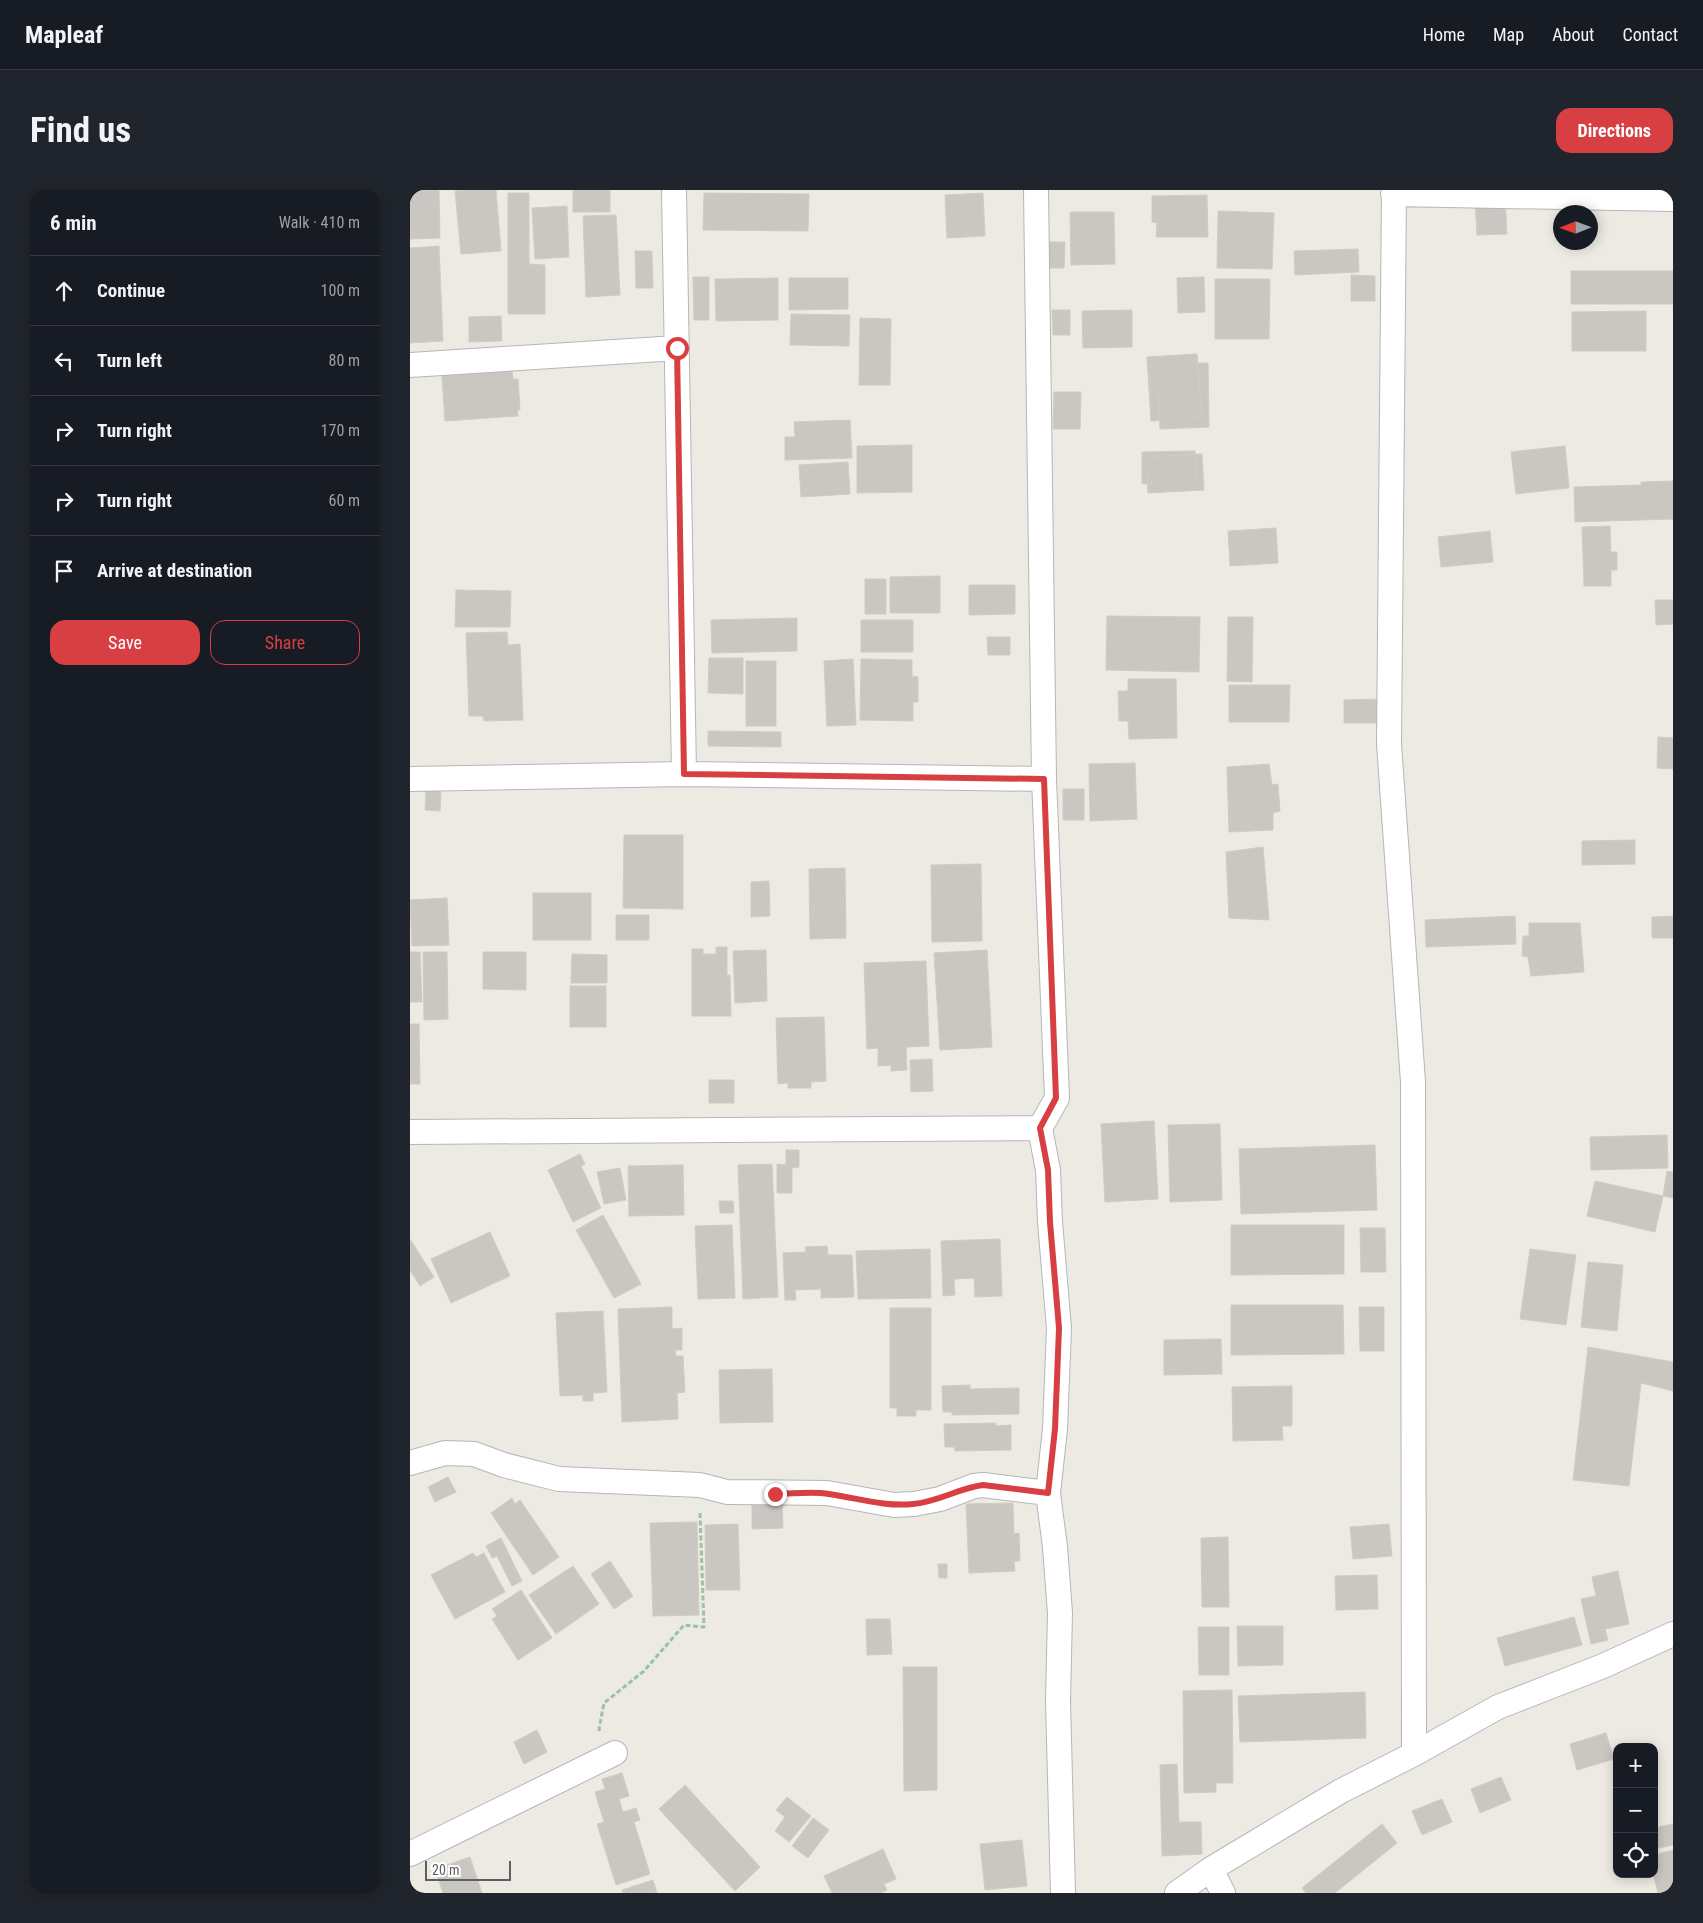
<!DOCTYPE html>
<html lang="en">
<head>
<meta charset="utf-8">
<style>
  :root { --surface:#171b24; --page:#20242c; --text:#f1f3f6; --muted:#9ea1a6; --line:#363941; --accent:#d73f42 }
  body { margin:0; font-family:"Roboto Condensed",sans-serif; background:var(--page); color:var(--text) }
  .controls { position:absolute; right:15px; bottom:15px; display:grid; overflow:hidden; border-radius:10px; box-shadow:0 2px 12px #0003 }
  .controls button { width:45px; height:45px; display:grid; place-items:center; padding:0; border:0; border-bottom:1px solid var(--line); background:var(--surface); color:var(--text); font:25px sans-serif }
  .compass { position:absolute; left:1143px; top:15px; width:45px; height:45px; border-radius:50%; background:var(--surface); box-shadow:0 2px 12px #0003; rotate:269deg }
  .scale { position:absolute; left:15px; bottom:12px; width:86px; box-sizing:border-box; padding-left:5px; border:2px solid #5c5f63; border-top:0; font-size:14px; line-height:18px; white-space:nowrap; color:#5c5f63; -webkit-text-stroke:4px #fff; paint-order:stroke }
  .stop { position:absolute; width:15px; height:15px; margin:-11px; border:4px solid #d73f42; border-radius:50%; background:#fff }
  .stop.end { background:#d73f42; border-color:#fff; box-shadow:0 1px 5px #0008 }
  .list { margin:0; padding:0; list-style:none }
  h2 { display:flex; justify-content:space-between; align-items:center; height:65px; margin:0; padding:0 20px; font-size:21px }
  h2 small { font-size:16px; font-weight:400; color:var(--muted) }
  .list li { display:grid; grid-template-columns:32px 1fr auto; gap:15px; align-items:center; box-sizing:border-box; height:70px; padding:0 20px; border-top:1px solid var(--line) }
  .list b { display:block; font-size:19px; white-space:nowrap }
  .list em { font-size:16px; font-style:normal; color:var(--muted) }
  .actions { display:flex; gap:10px; padding:15px 20px }
  .actions a { flex:1; padding:11px 0; border:1px solid var(--accent); border-radius:15px; text-align:center; font-size:18px; color:var(--accent) }
  .actions .main { background:var(--accent); color:#fff }
  .icon { flex:none; width:28px; height:28px; fill:none; stroke:currentColor; stroke-width:2; stroke-linecap:round; stroke-linejoin:round }
  .map { position:relative; flex:none; width:1263px; height:1703px; overflow:hidden; border-radius:15px }
  header { display:flex; align-items:center; gap:30px; box-sizing:border-box; height:70px; padding:0 25px; background:var(--surface); border-bottom:1px solid var(--line) }
  header strong { font-size:24px }
  nav { display:flex; gap:28px; margin-inline-start:auto; font-size:18px }
  .intro { display:flex; align-items:center; justify-content:space-between; box-sizing:border-box; height:120px; padding:0 30px }
  h1 { margin:0; font-size:35px }
  .button { padding:12px 22px; border-radius:15px; background:var(--accent); color:#fff; font-size:18px; font-weight:700 }
  main { display:flex; gap:30px; padding:0 30px }
  aside { flex:1; background:var(--surface); border-radius:15px; box-shadow:0 2px 12px #0003 }
  .map>svg:first-child { display:block }
  .building { fill:#cac7c2; stroke:#d1cbc2 }
  .lines { fill:none; stroke-linecap:round; stroke-linejoin:round }
  .minor-casing { stroke:#b4b6b9; stroke-width:26 }
  .path { stroke:#9cc2a4; stroke-width:3; stroke-dasharray:5 2.5; stroke-linecap:butt }
  .minor { stroke:#fff; stroke-width:24 }
  .route { stroke:#d73f42; stroke-width:6 }
</style>
</head>
<body>
<header>
<strong>Mapleaf</strong>
<nav><a>Home</a><a>Map</a><a>About</a><a>Contact</a></nav>
</header>
<div class="intro"><h1>Find us</h1><a class="button">Directions</a></div>
<main>
<aside>
<h2>6 min<small>Walk · 410 m</small></h2>
<ul class="list">
<li><svg class="icon" aria-label="ahead" viewBox="0 0 24 24"><path d="M12 20V5M6 11l6-6 6 6"/></svg><div><b>Continue</b></div><em>100 m</em></li>
<li><svg class="icon" aria-label="left" viewBox="0 0 24 24"><path d="M17 20v-9H6M10 6l-5 5 5 5"/></svg><div><b>Turn left</b></div><em>80 m</em></li>
<li><svg class="icon" aria-label="right" viewBox="0 0 24 24"><path d="M7 20v-9h11M14 6l5 5-5 5"/></svg><div><b>Turn right</b></div><em>170 m</em></li>
<li><svg class="icon" aria-label="right" viewBox="0 0 24 24"><path d="M7 20v-9h11M14 6l5 5-5 5"/></svg><div><b>Turn right</b></div><em>60 m</em></li>
<li><svg class="icon" aria-label="arrive" viewBox="0 0 24 24"><path d="M6 21V4h12l-3 4 3 4H6"/></svg><div><b>Arrive at destination</b></div></li>
</ul>
<div class="actions"><a class="main">Save</a><a>Share</a></div>
</aside>
<div class="map">
<svg width="1263" height="1703" viewBox="0 0 1263 1703">
  <rect width="100%" height="100%" fill="#edeae3"/>
  <path class="building" d="M29,0L30,48L0,49V1Z
    M57,0H86L91,61L51,64L45,1Z
    M163,0H200V22H163Z
    M98,3H119V74L135,75V124H98Z
    M294,3L399,4L398,41L293,40Z
    M573,3L575,46L537,48L535,5Z
    M797,5L798,47H746L747,33L742,32V6Z
    M1095,8L1097,44L1067,45L1065,10Z
    M157,16L159,67L125,69L122,18Z
    M808,21L864,23L862,79L807,78Z
    M660,22H704L705,74L661,75Z
    M206,25L210,105L176,107L173,26Z
    M639,52H655L654,78H639Z
    M29,56L33,151L0,153V58Z
    M948,59L949,82L885,85L884,61Z
    M225,61H242L243,98H226Z
    M1161,81H1263V114H1161Z
    M941,85L965,86V111H941Z
    M283,87H299V130H284Z
    M794,87L795,122L768,123L767,88Z
    M368,88V130L306,131L305,89Z
    M379,88H438V119L379,120Z
    M805,89H860L859,149H805Z
    M642,120H660V145H643Z
    M722,120V157L673,158L672,121Z
    M1236,121V161H1162V122Z
    M381,124L440,125L439,156L380,155Z
    M91,126L92,151L59,152V127Z
    M450,128L481,129L480,195H449Z
    M787,164L792,227L741,231L737,167Z
    M798,173L799,237L750,239L749,202H740V175Z
    M102,181L103,189H108L110,220H107L108,226L35,231L32,186Z
    M644,202H671L670,239H643Z
    M440,230L442,268L375,270V247H385L384,232Z
    M502,255V302L447,303V256Z
    M1155,256L1159,298L1106,304L1101,262Z
    M785,261L786,293L732,294V262Z
    M792,264L794,300L738,303L736,267Z
    M438,272L440,304L391,307L389,275Z
    M1263,291V329L1165,332L1164,297L1231,295V292Z
    M1200,336L1201,362H1207V380H1201V396H1174L1172,337Z
    M866,338L868,373L820,376L818,341Z
    M1080,341L1083,372L1031,377L1028,347Z
    M530,386V423H480V387Z
    M455,389H476V424H455Z
    M559,395H605V424L559,425Z
    M46,400L101,401L100,437H45Z
    M1245,410H1263V434L1246,435Z
    M697,426L790,427L789,482L696,480Z
    M818,427H843L842,492L817,491Z
    M387,428V461L302,463L301,430Z
    M451,430H503V462H451Z
    M97,442L98,455L110,454L113,530L74,531L73,526H59L56,443Z
    M577,447H600V465H578Z
    M299,468H333V504L298,503Z
    M443,469L446,535L417,536L414,471Z
    M451,469L502,470V486L508,487V512H503V531L450,530Z
    M336,471H366V536H336Z
    M718,489H766L767,548L719,549L718,531H709L708,501H718Z
    M819,495H880L879,532H819Z
    M971,509L972,533H934V510Z
    M298,541L371,542V557L298,556Z
    M1248,547L1263,548V579L1247,578Z
    M725,573L727,629L680,631L679,574Z
    M859,574L862,595L868,594L870,621L863,623V640L819,642L817,577Z
    M653,599H674V630H653Z
    M16,601H31L30,621L15,620Z
    M214,645H273V719L213,718Z
    M1225,650V674L1172,675V651Z
    M853,657L859,730L819,728L816,662Z
    M571,674L572,751L522,752L521,675Z
    M435,678L436,748L400,749L399,679Z
    M359,691L360,726L341,727V692Z
    M123,703H181V750H123Z
    M37,708L39,755L2,756L0,710Z
    M206,725H239V750H206Z
    M1105,726L1106,754L1016,757L1015,730Z
    M1263,726V748H1242V727Z
    M1119,733H1170L1174,782L1121,786L1118,767L1112,766L1113,746H1119Z
    M306,757H317V785H320L321,826H282V759H293V764H306Z
    M356,760L357,811L325,813L323,761Z
    M577,760L582,857L530,860L524,763Z
    M0,762H10L12,812H0Z
    M13,762H37L38,829L14,830Z
    M73,762H116V800L73,799Z
    M162,764L197,765V793H161Z
    M516,771L519,856L496,857L497,880L481,881V875L468,876V858L457,859L454,773Z
    M160,796H196V837H160Z
    M414,827L416,891L401,892V898H378V893L368,894L366,828Z
    M0,834H9L10,894H0Z
    M522,869L523,901L501,902L500,870Z
    M299,890H324V913H299Z
    M744,931L748,1009L695,1012L691,934Z
    M810,934L812,1010L760,1012L758,935Z
    M1257,945L1258,978L1181,980L1180,947Z
    M965,955L967,1020L831,1024L829,959Z
    M376,960H389V977L382,978V1003H367V974L376,975Z
    M170,964L175,974L171,976L191,1018L163,1032L138,980Z
    M362,974L368,1107L333,1109L328,975Z
    M273,975L274,1025L219,1026L218,976Z
    M210,978L216,1010L194,1014L187,982Z
    M1257,981L1263,982V1008L1253,1006Z
    M1185,991L1253,1006L1245,1042L1177,1026Z
    M309,1011H323L324,1023H310Z
    M193,1025L231,1094L204,1108L166,1040Z
    M322,1035L325,1108L288,1109L285,1036Z
    M821,1035H934V1084L821,1085Z
    M950,1038H975L976,1082H951Z
    M80,1042L100,1086L41,1113L21,1069Z
    M0,1049L24,1087L10,1096L0,1080Z
    M590,1049L592,1106L565,1107L564,1088L544,1089L545,1105L533,1106L531,1051Z
    M417,1056L418,1065H442L444,1107L411,1108V1099L385,1100L386,1110H375L373,1063L396,1062L395,1057Z
    M520,1059L521,1108L448,1109L446,1061Z
    M1120,1059L1166,1065L1156,1135L1110,1129Z
    M1178,1072L1213,1075L1207,1141L1171,1137Z
    M821,1115H933L934,1164L821,1165Z
    M262,1117V1139L272,1138V1160H265L266,1166H273L275,1202L267,1203L268,1229L212,1232L208,1119Z
    M949,1117H974V1161H950Z
    M480,1118H521V1220H506V1226H487V1218H480Z
    M193,1121L197,1202L183,1203V1211H173V1205L150,1206L146,1123Z
    M811,1149L812,1184L754,1185V1150Z
    M1178,1157L1263,1172V1201L1231,1193L1219,1296L1163,1290Z
    M362,1179L363,1232L310,1233L309,1180Z
    M560,1195V1199L609,1198V1224L542,1225V1222H533L532,1196Z
    M882,1196V1236H872L873,1250L823,1251L822,1197Z
    M586,1233V1236L601,1235V1260L545,1261L544,1257H535L534,1234Z
    M38,1287L46,1302L25,1312L18,1297Z
    M102,1308L105,1314L110,1310L149,1367L123,1385L81,1323Z
    M372,1313L373,1338L342,1339V1314Z
    M603,1313L604,1344L609,1343L610,1371H604L605,1381L559,1383L556,1314Z
    M287,1332L289,1425L243,1426L240,1333Z
    M328,1334L330,1400H296L295,1335Z
    M979,1334L982,1366L943,1369L940,1337Z
    M818,1347L819,1417H792L791,1348Z
    M91,1348L112,1391L102,1396L87,1366L82,1368L76,1356Z
    M63,1363L66,1367L74,1363L95,1402L45,1429L21,1385Z
    M200,1371L223,1406L204,1419L181,1384Z
    M528,1374H537V1388H529Z
    M163,1376L189,1414L146,1444L119,1405Z
    M1208,1381L1219,1434L1195,1439L1198,1450L1181,1454L1171,1409L1186,1406L1182,1387Z
    M967,1385L968,1419L926,1420L925,1386Z
    M111,1400L142,1448L108,1470L82,1429L87,1426L82,1419Z
    M1164,1427L1172,1455L1095,1476L1087,1448Z
    M456,1429H480L482,1464L457,1465Z
    M827,1436H873V1475L828,1476Z
    M788,1437H819V1485H789Z
    M493,1477H527V1600L494,1601Z
    M822,1500L823,1593H806V1602L774,1603L773,1501Z
    M955,1502L956,1548L830,1552L828,1506Z
    M127,1540L137,1562L114,1574L104,1552Z
    M1196,1543L1204,1569L1167,1580L1160,1554Z
    M767,1574L769,1632H791L792,1664L752,1666L750,1575Z
    M212,1583L219,1606L209,1609L213,1622L226,1618L230,1630L224,1632L240,1684L206,1695L187,1634L194,1632L185,1602L195,1599L192,1589Z
    M1091,1587L1101,1610L1070,1623L1061,1599Z
    M275,1595L350,1677L325,1701L249,1619Z
    M377,1607L401,1626L379,1652L365,1641L375,1627L366,1620Z
    M1032,1609L1042,1632L1012,1645L1002,1621Z
    M403,1628L419,1640L398,1668L382,1656Z
    M972,1634L987,1653L925,1703H896L892,1698Z
    M1263,1634V1655L1244,1659V1638Z
    M612,1650L617,1696L575,1700L570,1654Z
    M473,1659L486,1689L474,1694L477,1700L471,1703H422L414,1686Z
    M1263,1660V1703H1248L1243,1684L1244,1665Z
    M60,1667L72,1703H33L25,1679Z
    M243,1690L247,1703H213L212,1700Z"/>
  <g class="lines">
    <g class="minor-casing">
      <path id="minor" d="M264,0L274,584
        M626,0L634,589L647,908L630,938L638,980L640,1032L649,1138L645,1239L638,1303L645,1357L650,1423L648,1511L653,1703
        M984,0L979,554L1003,892L1004,1564
        M983,4L1263,9
        M0,175L267,158
        M0,589L274,584L634,589
        M0,942L630,938
        M0,1273L35,1263L64,1264L94,1275L149,1289L290,1295L317,1302L417,1303L484,1315L504,1314L530,1309L564,1296L573,1295L638,1303
        M0,1664L205,1563
        M801,1679L813,1703
        M767,1703L801,1679L931,1601L1004,1564L1088,1517L1193,1476L1263,1444"/>
    </g>
    <path class="path" d="M190,1541L189,1539L194,1513L234,1481L274,1435L294,1437L290,1323"/>
    <use href="#minor" class="minor"/>
  </g>
  <g class="lines">
    <path class="route" d="M267,158L274,584L634,589L646,908L630,938L638,980L640,1032L649,1138L645,1239L638,1303L573,1295C549,1298 528,1312 503,1314C475,1317 447,1308 419,1304C402,1301 383,1304 365,1304"/>
  </g>
</svg>
<div class="controls">
<button>+</button>
<button>−</button>
<button><svg class="icon" aria-label="locate" viewBox="0 0 24 24"><circle cx="12" cy="12" r="6"/><path d="M12 2v4M12 18v4M2 12h4M18 12h4"/></svg></button>
</div>
<svg class="compass" viewBox="-18 -18 36 36"><path d="M0-13l5 13h-10z" fill="#e53935"/><path d="M0 13l5-13h-10z" fill="#9ea1a6"/></svg>
<div class="scale">20 m</div>
<div class="stop" style="left:267px;top:158px"></div>
<div class="stop end" style="left:365px;top:1304px"></div>
</div>
</main>
</body>
</html>
